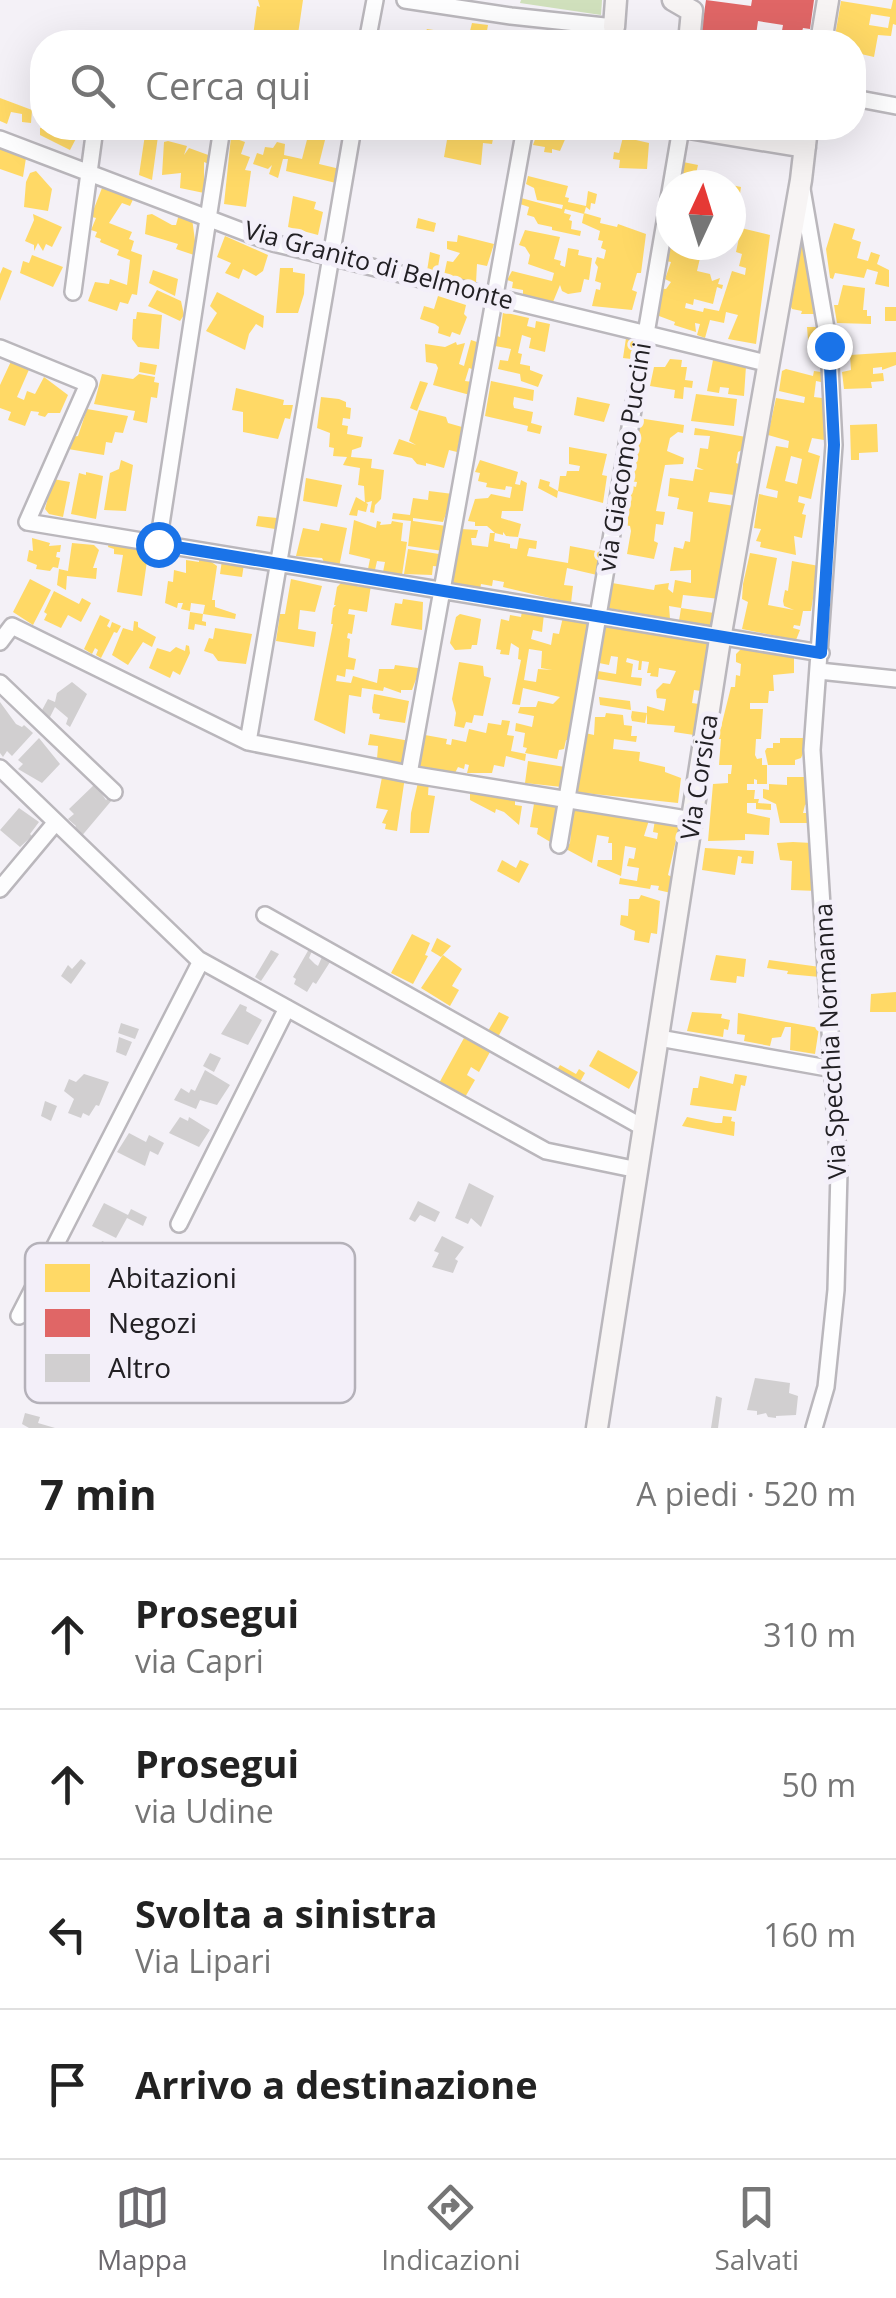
<!DOCTYPE html>
<html lang="it">
<head>
<meta charset="utf-8">
<style>
  :root { --surface:#fff; --page:#f6f6f6; --text:#222; --muted:#767676; --line:#e0e0e0; --accent:#6c696e }
  body { margin:0; font-family:"Open Sans",sans-serif; background:var(--page); color:var(--text) }
  .compass { position:absolute; left:656px; top:170px; width:90px; height:90px; border-radius:50%; background:var(--surface); box-shadow:0 10px 40px #0002; rotate:4deg }
  .stop { position:absolute; width:30px; height:30px; margin:-22px; border:8px solid #1a73e8; border-radius:50%; background:#fff }
  .stop.end { background:#1a73e8; border-color:#fff; box-shadow:0 2px 10px #0008 }
  .list { margin:0; padding:0; list-style:none }
  h2 { display:flex; justify-content:space-between; align-items:center; height:130px; margin:0; padding:0 40px; font-size:42px }
  h2 small { font-size:32px; font-weight:400; color:var(--muted) }
  .list li { display:grid; grid-template-columns:65px 1fr auto; gap:30px; align-items:center; box-sizing:border-box; height:150px; padding:0 40px; border-top:2px solid var(--line) }
  .list b { display:block; font-size:38px; white-space:nowrap }
  .list p { margin:0; font-size:32px; white-space:nowrap; color:var(--muted) }
  .list em { font-size:32px; font-style:normal; color:var(--muted) }
  .icon { flex:none; width:55px; height:55px; fill:none; stroke:currentColor; stroke-width:2; stroke-linecap:round; stroke-linejoin:round }
  .map { position:relative; flex:none; width:896px; height:1428px; overflow:hidden }
  .search { position:absolute; background:var(--surface); box-shadow:0 10px 40px #0002; left:30px; right:30px; top:30px; height:110px; display:flex; align-items:center; gap:25px; box-sizing:border-box; padding:0 35px; border-radius:40px; color:var(--muted); font-size:38px }
  .sheet { height:730px; background:var(--surface) }
  nav { display:flex; justify-content:space-around; align-items:center; box-sizing:border-box; height:140px; border-top:2px solid var(--line); background:var(--surface); font-size:28px; color:var(--muted) }
  nav a { display:grid; justify-items:center; gap:5px }
  nav .on { color:var(--accent) }
  .map>svg:first-child { display:block }
  .green { fill:#d0e0bc }
  .homes { fill:#ffd966; fill-rule:evenodd }
  .shops { fill:#e06666 }
  .building { fill:#d1cfd0 }
  .lines { fill:none; stroke-linecap:round; stroke-linejoin:round }
  .street-casing { stroke:#bab7bc; stroke-width:20 }
  .secondary-casing { stroke:#bab7bc; stroke-width:25 }
  .street { stroke:#fdfdfe; stroke-width:15 }
  .secondary { stroke:#f7f4f4; stroke-width:20 }
  .route { stroke:#1a73e8; stroke-width:12 }
  .labels { text-anchor:middle; stroke-width:10; stroke-linejoin:round; paint-order:stroke }
  .street-label { font-size:25px; fill:#222024; stroke:#f3eff9 }
  .key { fill:#f3eff9; stroke:#b4b1b9; stroke-width:2.5 }
  .key-label { font-size:28px; fill:#222024 }
</style>
</head>
<body>
<div class="map">
<svg width="896" height="1428" viewBox="0 0 896 1428">
  <rect width="100%" height="100%" fill="#f4f1f7"/>
  <path class="green" d="M521,0H602L601,15L520,3Z"/>
  <path class="homes" d="M258,0H303L297,41L277,37V42H263L264,38L253,36L257,6L260,7Z
    M893,0H896V25L893,24L891,36L878,35L874,57L861,54L859,65L854,64V42H834L841,1L891,9ZM871,14L890,17L888,28L869,25Z
    M472,23L488,25L485,42H420L427,29L440,31L445,36L462,37L464,30L470,31Z
    M0,98L32,110L31,123L22,122V114L11,112L7,124L0,121Z
    M40,128H85L84,132L80,131L70,150L40,135Z
    M146,128L159,129L152,180L139,175Z
    M175,128H211L207,139Z
    M310,128H328L319,164L340,169L336,183L286,171L288,159H283L278,178L269,174L272,165L268,169L253,164L257,153L263,155L265,147L273,148L277,142L285,144L284,155L302,159Z
    M460,128H495L492,144L483,143L481,165L444,157L448,134L459,136Z
    M539,128H570L560,151L552,149V153L544,152L545,147L533,145Z
    M231,137L245,142L241,154L250,157L245,170L251,171L246,207L224,204Z
    M623,137L649,143L647,169L619,168L620,160L613,159L614,152L619,153Z
    M168,141L187,146L184,155L189,148L211,156V165L204,162V193L180,188L181,173L162,175L164,142Z
    M0,145L26,158L23,177L0,169Z
    M678,161L698,165L695,178L721,185H676Z
    M36,171L52,189L48,211L24,207L26,182L30,173Z
    M528,176L568,186L565,197L569,198L568,202L586,206L588,191L597,194L595,204L591,203L590,210L586,207L584,214L565,209L564,213L571,215L569,220L572,221L571,229L581,231L580,236L552,230V227L538,224L534,217L527,215L529,207L520,204L521,198L562,209L563,205L537,200L534,188L526,184Z
    M731,185L741,187L736,221L731,220Z
    M102,188L135,195L130,206L122,203L109,223L132,232L129,239L134,241L131,251L142,255L137,295L132,294L128,304L120,302L117,311L88,301L95,282L109,284L110,279L127,285L130,260L117,255L119,250L100,242L101,239L95,237L97,232L91,230L96,218L92,217L93,211Z
    M293,196L316,202L314,209L323,212L318,235L288,227Z
    M584,213L601,218L600,223L617,227L618,224L646,234L641,273H637L632,290L637,292L632,310L592,306L596,289L600,290L601,283L595,281L598,267L595,263L597,257L604,259L606,250L601,248L603,241L598,240L600,231L582,223Z
    M33,214L62,227L52,247L46,244L43,251L38,243L34,251V245L25,241L34,220Z
    M152,214L172,225H176L179,214L192,218L197,256L176,249L178,244L145,234L147,215Z
    M418,218L436,223L434,232L416,228Z
    M834,223L855,229L852,239L861,242L857,258L868,261L871,252L880,255L877,264L889,270V287L875,284L878,272L867,269L864,278L835,273L833,279L830,278L826,249Z
    M741,228L770,235L756,344L728,339L738,315L726,312L724,323L710,320L705,338L697,335L700,324L695,323L696,332L674,325L675,322L659,316L658,288L666,289L671,282L665,279L671,262L666,261L671,246L665,244L667,236L671,237V245L715,246L713,255L707,253L705,259L700,258L697,271L710,274L712,281L720,278L718,284L723,285L722,289L717,287L713,304L694,299L693,305L686,303L685,308L703,312L704,308L719,311L732,271L745,275L746,268L739,266L742,254L736,252Z
    M525,230L560,237L554,259L561,261L560,265L565,267L568,248L579,250L578,255L592,258L589,280L584,279L581,292L568,294L562,291L560,285L553,302L523,295V290L512,288L513,282L507,280L512,271L552,281L554,273L528,264L530,255L525,247L519,245Z
    M458,235L494,244L487,266L477,264L476,283L444,275L447,261L453,262L460,253L447,249V241L457,242Z
    M225,236L268,255L263,271L256,276L243,269L239,279L225,273L231,263L217,257Z
    M798,246L812,249L818,314H801L802,311L792,309L790,305L795,285Z
    M430,252L440,255L437,273L427,271Z
    M32,255L63,267L53,287L20,273L23,261L29,263Z
    M3,267L12,271L0,301V274Z
    M280,268H293V272L305,274L304,294L298,313H276Z
    M153,270L178,279L175,296L149,283Z
    M843,285L865,288L863,310H867V316H871V324L837,323L834,305H838Z
    M157,290L181,301L184,315L180,321L148,306Z
    M217,292L264,316L263,328L256,324L249,334L245,350L206,331L217,313L210,306Z
    M438,296L466,305L464,314L467,317L460,335L452,332L450,337L438,333L439,327L435,324L420,319L424,306L434,309Z
    M885,307H896V321H885Z
    M137,312L162,315L159,349L138,347L132,339L133,319H136Z
    M503,312L529,318L527,326L535,328L536,321L550,324L545,352L529,348L531,338L522,335L518,353L522,354L520,364L530,366V370L543,375L538,387L521,381L520,374L498,369L500,360L508,361L511,349L495,346L497,336L500,337Z
    M807,327H818L819,352L809,353Z
    M626,338L634,340L631,359L623,358Z
    M471,340L480,343L475,370L469,368L465,381L473,382L470,395L433,385L438,368L436,364L426,362L425,344L445,347L456,342L457,345L465,343L459,364L464,366Z
    M896,352V365L882,370V367L873,368V374L883,373L884,381L871,382L872,388L844,389L842,372L851,370L850,355Z
    M13,357L31,365L17,397L24,400L27,391L35,394L44,377L68,395L60,413H48L45,417L38,415L39,412L31,411L25,426L8,420L11,412L0,408V385Z
    M670,359L682,360L681,367H687L685,380L693,381L692,388L684,387L683,399L674,398L675,390L650,386L654,367H665Z
    M713,360L746,366L744,396L728,394L729,388L720,387L719,393L707,391Z
    M140,362L157,365L155,375L139,372Z
    M786,369L813,376L814,371L821,372V382L816,381L814,397L822,398L825,407L824,440L812,438L808,452L820,456L811,499L799,496L798,502L805,504L802,514L806,515L802,538L794,536L796,555L760,547L761,542L756,541L761,529L754,528L759,494L777,498L778,491L766,488L776,446L788,448L789,441L768,435L776,398L804,403L805,397L779,391L782,371ZM791,456L802,459L797,484L785,481Z
    M102,374L133,379L139,374L155,377L154,382L159,383L157,398L151,397L147,423L133,420L135,411L94,404Z
    M420,381L428,383L417,411L410,408Z
    M491,381L534,390L533,401L514,397L513,404L514,408L533,412L531,423L542,426L540,434L527,431L528,426L485,416Z
    M236,388L284,400L283,405H293L290,419L285,418L278,439L243,432V412L232,410Z
    M696,394L737,399L734,426L691,421Z
    M321,397L339,399L346,402V407L351,408L350,419L343,418L342,425L348,426L347,434L363,437L361,447L352,450L351,457L372,459L371,468L384,470L381,499L375,505L374,513L370,512L372,501L365,503L364,486L358,485L360,468L343,465L347,457L333,456L334,448L329,447L330,433L317,428Z
    M577,397L610,404L604,422L574,415Z
    M87,409L128,416L123,433L115,432L112,443L106,442L104,455L68,449L72,437L78,436Z
    M419,410L446,417L448,423L462,427L457,452L449,450L444,468L426,463V466L417,464L412,458L393,454L399,439L416,445L409,441Z
    M638,418L684,425L683,433L678,432L670,438L667,451L684,458L683,464L665,465L656,511L665,512L663,525L656,524L654,541L658,543L654,559L627,554L631,531L630,526L625,525L632,486L636,487L637,482L629,481Z
    M877,424L878,452L859,453V460H851L850,425Z
    M695,428L746,437L744,449L738,452L736,463L739,464L734,495L710,492L708,502L735,506L720,599L683,595L681,608L669,606L670,619L608,608L612,583L654,590L655,585L669,583L668,589L673,593L675,580L691,583V570L670,571L674,547L683,549L685,541L690,542L693,512L677,509L679,498L668,496L670,478L693,481L695,469L704,470L697,467L700,448L708,449L710,436L694,435Z
    M569,447L607,454L602,475L607,476L603,503L558,491L557,498L538,488L540,479L550,482L549,486L558,491L560,476H566L567,471H579L580,466L569,464Z
    M121,460L133,465L126,511L104,510L110,473L119,469Z
    M480,460L518,472L515,484L520,485L521,480L527,483L523,511H502L501,518L521,524L518,537L506,536L503,532V535L495,533L494,541L510,544V548L517,549L519,538L537,541L536,549L529,548L527,556L568,563L570,546L601,552L597,575L567,568L564,585L573,586L571,603L503,587L504,582L493,580L492,586L481,584L480,590L453,583L461,529L478,530L476,538H471L472,545L488,547L490,533H495L487,526H475V522L468,521L475,499L488,498L491,494L510,498L512,487L506,486L505,490L486,487L487,483L478,481L480,473L475,472Z
    M86,472L103,476L96,519L71,514L79,473L86,475Z
    M306,478L342,485L337,507L303,501Z
    M53,479L70,482L63,517L49,514L45,509Z
    M429,491L453,494L443,522L413,518V521L446,526L443,551L408,546L411,521L392,519L393,513L410,515L413,498L428,500Z
    M356,497L368,504L366,512L358,510L357,516L349,515Z
    M258,516L277,518L275,529L256,526Z
    M354,520L376,528L377,521L381,522L380,525L391,524L392,521L403,523L401,541L407,542L402,575L383,572L385,562L377,561L375,570L368,569L370,559L349,554Z
    M321,523L347,528L339,567L325,564L322,558L296,556L303,528L319,531Z
    M32,538L50,543L49,546L61,545L60,552H57L56,557L60,558L58,568L53,567L50,571L36,569L37,565L27,561L29,550L33,551Z
    M109,542L149,547L142,596L117,592L123,555L114,554V549L108,547Z
    M72,543L94,545L99,550L93,568H97L96,579L67,576L66,590L57,585L59,569L68,571Z
    M408,549L445,555L443,567L433,566L432,575L404,574Z
    M750,553L777,558L768,605L794,610L784,606L783,601L785,590L788,591L792,561L819,566L816,582L820,585L815,586L811,611H803L800,626L794,625L793,628L800,630L796,640L742,629L748,602L742,599L743,584Z
    M199,559L210,561L217,566L212,600H215V607L236,614L235,619L203,614L202,621L206,622V626L195,624L194,630L188,629L190,612L203,614L205,605L191,603L190,611L181,609L183,603H178L177,608L165,603L168,581L173,582L174,570L186,573V560L199,562Z
    M222,560L244,564L242,577L220,574Z
    M30,579L51,590L33,625L13,612Z
    M291,579L322,586L315,612L300,610L298,629L316,632L314,647L276,641L280,614H285Z
    M342,582L360,587V584L371,585L367,612L349,609L348,614L355,615L352,634L348,633L347,638L350,639L348,657L356,659L354,670L346,669L345,677L337,675L336,681L351,683L353,676L377,683L379,669H394L395,665L418,668V674L412,690H401V693L384,687L383,691L362,688L361,697L349,695L345,734L314,720L333,624H331L333,608L336,605H334L337,587Z
    M54,591L79,604L82,598L91,603L81,622L68,615L61,628L44,620L47,614L44,612Z
    M403,599L423,602L422,630L391,625L395,603L402,604Z
    M681,608L714,613L712,626L679,621Z
    M522,611L544,614L542,632L533,630L531,639L551,645L553,633L559,634L563,617L590,622L570,741L566,740L564,749L559,750L557,759L525,753L527,748L523,747L525,733L515,731L516,723L532,727L534,716L518,713L520,707H536L538,701L553,704L560,697L523,688L520,705L512,704L521,660L518,659L519,648L511,643L509,655L500,654L501,650L496,649L501,619L509,621L510,615L521,617ZM529,649L542,651L541,668L552,670L538,669L536,682L524,680Z
    M460,614L481,619L477,645H472L471,649L455,650L450,643L456,617Z
    M100,615L110,620L107,626L110,628L112,622L121,626L117,633L114,632L101,658L96,655L98,650L95,648L92,654L84,649Z
    M134,621L138,622V627L156,637L152,647L143,642L128,665L112,655L123,628L133,631Z
    M606,624L711,642L701,691L694,690L692,703L699,704L694,735L674,732L675,726L647,724V713L645,723L632,721L631,717L632,711L647,713V706L664,711L666,699L657,698L656,690L663,683L670,684L676,671L659,668L658,677L650,676L651,673H647L649,662L642,661L641,670H638L639,661L627,658L626,662L633,664L631,677L642,678L641,686L597,679L598,671L616,674L618,657L611,656L609,665L599,663Z
    M215,628L252,634L246,664L218,661L213,654L204,651L209,638L213,639Z
    M186,645L189,646L190,653L180,675L173,671L170,678L149,668L157,648L170,652L176,647L185,651Z
    M741,649L794,656V673L773,675L774,691H769L768,703H750V709H763L761,739H756L755,755L757,759L762,758V765H767V784H757V780L754,779V784H747V790H755L754,799H759L758,803L771,804V810L756,809V803H747V813L770,818L769,835L745,834V840L708,841L713,784L728,783V774H731L732,765H719L721,739H718L731,687H735L736,675L740,676L741,664L736,662V654Z
    M459,662L483,666L484,676L491,678L483,716L474,715L472,723L466,722L464,728L454,726L456,713L452,699Z
    M374,694L409,701L405,723L379,719L380,714L373,713L372,708Z
    M599,697L630,701L631,710L600,705Z
    M606,713L623,715L624,725L632,726L631,736H637L636,742L614,739L613,749L640,752L639,761L665,767V772L681,778L678,803L575,792L585,733L594,735L595,717H605Z
    M502,720L510,721L507,735L514,736L511,751L526,754L525,761L506,756L504,767L494,765L492,773H467L469,765L465,764L464,769L458,767L455,773L419,766L425,735L447,739L446,744L451,745L452,739L466,742L469,729L486,733L488,723L501,725Z
    M370,734L410,741L405,763L377,759L378,746L368,745Z
    M780,738H805L804,751L801,758L795,760V765H768L765,751L767,748H773V743H780Z
    M528,761L565,767L562,787L525,783Z
    M383,772L405,777L397,831L385,829L386,824L382,823L388,810L376,808Z
    M787,777H807L809,802L805,805L803,813H808L809,823H780L776,804L763,798V789L769,790V784L787,785Z
    M419,778L429,780L428,795L435,796L429,833H410L411,813Z
    M470,791L515,797V805L522,806L519,825L504,812L496,809L495,813L470,800Z
    M535,798L557,803L552,843L537,834L538,828L530,827Z
    M573,806L650,817L644,836L657,839L658,833L653,832L655,820L680,823L668,875L674,878L671,893L658,890L659,886L651,885L650,889L619,884L620,878L637,881L639,868L627,866L629,858L634,859L636,848L625,846L621,876L597,866L598,860H612V843H608L609,837L597,835L592,863L566,849L570,843Z
    M793,842L812,843L817,891L791,890L792,861L780,860L777,843Z
    M705,848L754,851L753,864L741,863L742,857L738,856L735,875L702,870Z
    M502,860L516,868L520,860L529,864L519,883L497,871Z
    M641,895L660,901L657,934L651,933L649,943L634,940L635,931L620,925L621,915L628,916L629,899H639Z
    M412,934L430,943L425,955L428,956L413,984L391,973Z
    M437,938L451,946L441,957L431,951Z
    M443,955L462,969L452,986L459,990L450,1006L421,988Z
    M716,955L746,959L744,977L737,976L736,983L710,980Z
    M769,960L820,967V977L787,974L788,971L767,968Z
    M896,992V1012H870L871,994Z
    M499,1012L509,1017L498,1037L488,1031Z
    M692,1012L722,1014L721,1018L730,1020L728,1030L724,1029L723,1037L687,1031Z
    M738,1013L819,1028L815,1054L790,1050L791,1027H785L781,1037L772,1038L770,1046L744,1041L745,1035L737,1034Z
    M464,1038L490,1052L479,1072L471,1067L467,1075L475,1080L464,1099L438,1085Z
    M598,1050L638,1072L629,1089L589,1066Z
    M560,1065L576,1074L579,1069L585,1073L580,1082L557,1070Z
    M735,1074L747,1076L745,1086L741,1085L736,1111L690,1105L693,1088H698L700,1076L733,1084Z
    M723,1116L732,1117L731,1121L735,1122L734,1136L682,1126L687,1117L716,1123H722Z"/>
  <path class="shops" d="M706,0L751,6L752,0H814L810,29L803,28L801,35L806,36L805,42H780L783,25L758,21L755,42H711L712,36L701,34Z"/>
  <path class="building" d="M72,682L87,694L70,727L66,724L68,718L55,707L49,719L41,712L48,699L55,702L57,693Z
    M0,702L16,724L22,727L24,725L33,733L12,756L7,751L3,757L0,753Z
    M39,738L60,764L42,783L18,769L23,764L18,760Z
    M95,784L106,800L109,797L112,800L80,838L72,831L76,826L68,819L74,814L69,809Z
    M19,808L39,822L30,834L32,836L20,847L0,830Z
    M309,949L312,951L309,958L315,964L318,966L322,957L330,962L316,984L313,982L307,992L294,984L296,979L293,977Z
    M271,950L279,954L261,981L255,977Z
    M81,959L86,963L71,984L61,976L68,965L72,969Z
    M240,1004L247,1007L246,1011L262,1020L248,1045L221,1034Z
    M121,1023L139,1029L135,1039L118,1033Z
    M119,1037L132,1042L126,1056L116,1052Z
    M210,1053L221,1058L214,1072L203,1066Z
    M205,1070L230,1085L217,1105L200,1100L196,1109L174,1100L181,1088L189,1093L191,1089L195,1091Z
    M84,1074L109,1082L99,1106L96,1105L89,1116L83,1113L81,1118L68,1113L74,1099L64,1091L69,1079L76,1082Z
    M45,1101L57,1106L51,1121L41,1116Z
    M180,1117L188,1121L189,1117L210,1130L199,1147L169,1133Z
    M129,1133L146,1142L149,1135L164,1143L158,1155L150,1151L145,1166L117,1152Z
    M469,1183L494,1196L481,1227L471,1218L468,1224L455,1218Z
    M418,1201L440,1212L435,1222L420,1215L415,1222L409,1219Z
    M104,1203L128,1215L131,1209L147,1217L143,1226L127,1218L116,1238L92,1226Z
    M442,1236L464,1247L455,1259L458,1261L453,1273L432,1267L439,1253L434,1251Z
    M102,1241L113,1246L105,1261L101,1258L88,1278L65,1267L75,1244L90,1252L93,1246L99,1248Z
    M755,1378L790,1383L789,1393L798,1396L796,1415L776,1416V1418L768,1417L766,1413L757,1415V1411L747,1410Z
    M716,1396L722,1398L718,1428H711Z
    M25,1413L40,1417L38,1423L55,1428H29L22,1424Z"/>
  <g class="lines">
    <g class="street-casing">
      <path id="street" d="M405,0L511,16L614,27
        M367,42L375,0
        M854,98L896,106
        M0,139L273,243L766,363
        M802,189L829,346L834,445L812,750L839,1171L836,1290L826,1387L814,1428
        M73,292L95,128
        M0,348L88,384L27,522L821,653
        M158,544L222,128
        M0,642L12,626L248,742L409,774L693,820
        M819,671L896,679
        M0,683L114,792
        M248,742L353,128
        M0,768L198,959L546,1151L638,1170
        M409,774L525,128
        M559,845L681,128
        M0,889L56,822
        M265,915L644,1128
        M659,1038L833,1069
        M179,1224L287,1008
        M19,1316L201,961"/>
    </g>
    <g class="secondary-casing">
      <path id="secondary" d="M673,0L692,11L689,42
        M614,27L616,0
        M821,42L828,0
        M689,128L805,147
        M597,1428L720,639L801,180L807,128"/>
    </g>
    <use href="#street" class="street"/>
    <use href="#secondary" class="secondary"/>
  </g>
  <g class="lines">
    <path class="route" d="M158,544L821,653L834,445L829,346"/>
  </g>
  <g class="labels">
    <g class="street-label">
      <text transform="translate(379 265) rotate(15)" y="9">Via Granito di Belmonte</text>
      <text transform="translate(624 457) rotate(-81)" y="9">via Giacomo Puccini</text>
      <text transform="translate(699 777) rotate(-81)" y="9">Via Corsica</text>
      <text transform="translate(830 1041) rotate(-93)" y="9">Via Specchia Normanna</text>
    </g>
  </g>
  <rect x="25" y="1243" width="330" height="160" rx="15" class="key"/>
  <rect x="45" y="1264" width="45" height="28" fill="#ffd966"/>
  <rect x="45" y="1309" width="45" height="28" fill="#e06666"/>
  <rect x="45" y="1354" width="45" height="28" fill="#d1cfd0"/>
  <g class="key-label">
    <text x="108" y="1288">Abitazioni</text>
    <text x="108" y="1333">Negozi</text>
    <text x="108" y="1378">Altro</text>
  </g>
</svg>
<svg class="compass" viewBox="-18 -18 36 36"><path d="M0-13l5 13h-10z" fill="#e53935"/><path d="M0 13l5-13h-10z" fill="#767676"/></svg>
<div class="stop" style="left:158px;top:544px"></div>
<div class="stop end" style="left:829px;top:346px"></div>
<div class="search"><svg class="icon" aria-label="search" viewBox="0 0 24 24"><circle cx="10" cy="10" r="6"/><path d="M15 15l6 6"/></svg>Cerca qui</div>
</div>
<section class="sheet">
<h2>7 min<small>A piedi · 520 m</small></h2>
<ul class="list">
<li><svg class="icon" aria-label="ahead" viewBox="0 0 24 24"><path d="M12 20V5M6 11l6-6 6 6"/></svg><div><b>Prosegui</b><p>via Capri</p></div><em>310 m</em></li>
<li><svg class="icon" aria-label="ahead" viewBox="0 0 24 24"><path d="M12 20V5M6 11l6-6 6 6"/></svg><div><b>Prosegui</b><p>via Udine</p></div><em>50 m</em></li>
<li><svg class="icon" aria-label="left" viewBox="0 0 24 24"><path d="M17 20v-9H6M10 6l-5 5 5 5"/></svg><div><b>Svolta a sinistra</b><p>Via Lipari</p></div><em>160 m</em></li>
<li><svg class="icon" aria-label="arrive" viewBox="0 0 24 24"><path d="M6 21V4h12l-3 4 3 4H6"/></svg><div><b>Arrivo a destinazione</b></div></li>
</ul>
</section>
<nav>
<a class="on"><svg class="icon" aria-label="map" viewBox="0 0 24 24"><path d="M3 6l6-2 6 2 6-2v14l-6 2-6-2-6 2zM9 4v14M15 6v14"/></svg>Mappa</a>
<a><svg class="icon" aria-label="directions" viewBox="0 0 24 24"><path d="M12 3l9 9-9 9-9-9zM9 14v-3h6M13 9l2 2-2 2"/></svg>Indicazioni</a>
<a><svg class="icon" aria-label="saved" viewBox="0 0 24 24"><path d="M7 4h10v16l-5-4-5 4z"/></svg>Salvati</a>
</nav>
</body>
</html>
